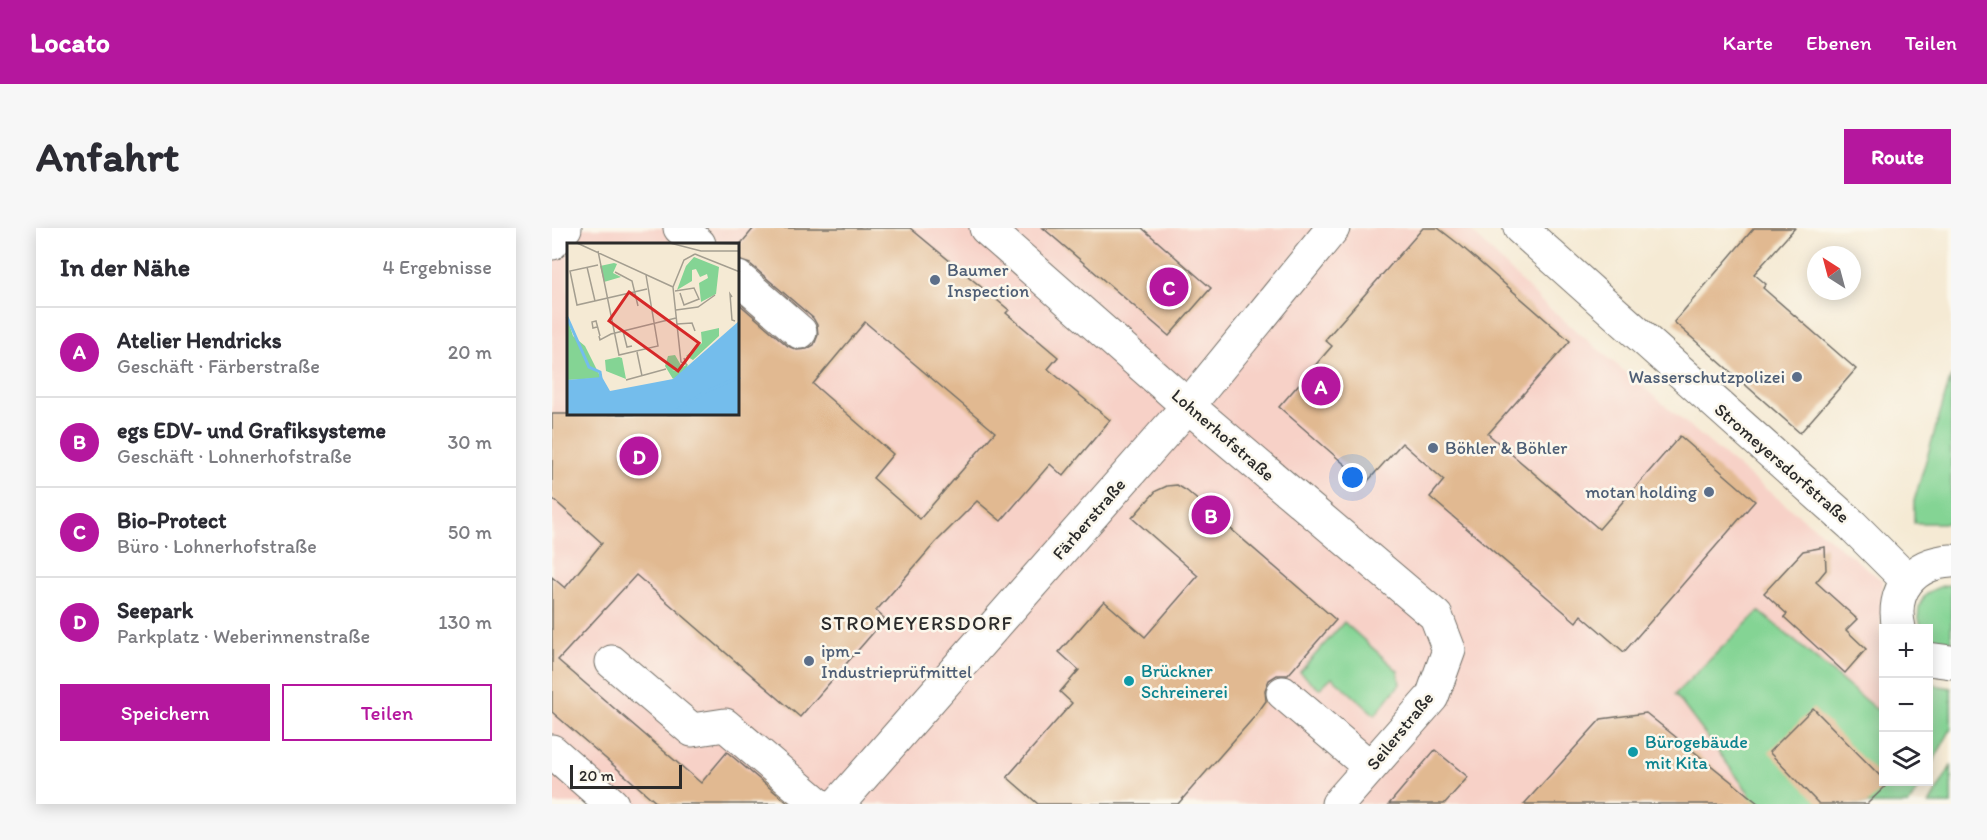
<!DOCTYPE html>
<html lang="de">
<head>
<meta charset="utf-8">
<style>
  :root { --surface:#fff; --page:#f7f7f7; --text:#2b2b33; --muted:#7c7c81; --line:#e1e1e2; --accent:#b5179e }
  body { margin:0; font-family:Itim,sans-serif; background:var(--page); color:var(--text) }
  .controls { position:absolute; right:18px; bottom:18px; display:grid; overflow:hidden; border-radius:0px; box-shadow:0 3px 15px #0003 }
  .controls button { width:54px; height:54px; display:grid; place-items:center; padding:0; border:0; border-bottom:2px solid var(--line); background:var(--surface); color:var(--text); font:30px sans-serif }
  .compass { position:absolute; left:1255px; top:18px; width:54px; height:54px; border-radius:50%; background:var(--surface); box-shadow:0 3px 15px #0003; rotate:324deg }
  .scale { position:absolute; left:18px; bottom:15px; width:112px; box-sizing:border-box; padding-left:6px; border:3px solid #2b2b2b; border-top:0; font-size:16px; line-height:21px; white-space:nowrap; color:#2b2b2b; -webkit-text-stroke:4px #fbf7ec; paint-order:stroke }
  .you { position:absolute; left:801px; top:250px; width:21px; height:21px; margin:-15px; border:4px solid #fff; border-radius:50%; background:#1a73e8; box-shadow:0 0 0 9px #1a73e833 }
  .badge { display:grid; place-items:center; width:39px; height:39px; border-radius:50%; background:var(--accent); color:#fff; font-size:20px; font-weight:700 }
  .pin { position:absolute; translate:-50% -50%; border:3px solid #fff; box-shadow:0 2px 6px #0006 }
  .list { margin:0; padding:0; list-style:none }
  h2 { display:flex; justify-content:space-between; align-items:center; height:78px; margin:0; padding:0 24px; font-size:26px }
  h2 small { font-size:20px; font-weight:400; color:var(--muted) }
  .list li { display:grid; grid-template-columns:39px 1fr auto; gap:18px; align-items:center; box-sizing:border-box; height:90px; padding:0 24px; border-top:2px solid var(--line) }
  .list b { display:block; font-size:22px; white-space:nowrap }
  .list p { margin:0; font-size:20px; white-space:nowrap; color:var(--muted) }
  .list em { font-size:20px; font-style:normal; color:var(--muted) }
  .actions { display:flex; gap:12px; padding:18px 24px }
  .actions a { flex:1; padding:14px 0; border:2px solid var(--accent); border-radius:0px; text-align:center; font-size:21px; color:var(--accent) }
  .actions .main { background:var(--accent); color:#fff }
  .icon { flex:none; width:33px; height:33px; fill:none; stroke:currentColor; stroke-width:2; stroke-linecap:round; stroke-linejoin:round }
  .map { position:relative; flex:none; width:1399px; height:576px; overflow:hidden; border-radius:0px }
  header { display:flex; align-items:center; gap:36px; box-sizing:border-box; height:84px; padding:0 30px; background:var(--accent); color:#fff }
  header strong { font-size:28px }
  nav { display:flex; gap:33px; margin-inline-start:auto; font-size:21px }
  .intro { display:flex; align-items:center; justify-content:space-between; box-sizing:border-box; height:144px; padding:0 36px }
  h1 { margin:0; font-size:42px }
  .button { padding:15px 27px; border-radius:0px; background:var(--accent); color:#fff; font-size:21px; font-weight:700 }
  main { display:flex; gap:36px; padding:0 36px }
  aside { flex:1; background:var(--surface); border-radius:0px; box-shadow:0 3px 15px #0003 }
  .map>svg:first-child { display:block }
  .built { fill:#f7d1c7; fill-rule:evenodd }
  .green { fill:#84d494; stroke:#588060; stroke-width:1.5 }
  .building { fill:#e1b991; fill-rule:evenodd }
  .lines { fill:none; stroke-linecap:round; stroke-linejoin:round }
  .minor-casing { stroke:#726e66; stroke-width:35 }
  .minor { stroke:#fff; stroke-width:33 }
  .service-dot { fill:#5c6f8a; stroke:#fbf7ec; stroke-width:2 }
  .culture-dot { fill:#0f9aa8; stroke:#fbf7ec; stroke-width:2 }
  .labels { text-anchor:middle; stroke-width:5; stroke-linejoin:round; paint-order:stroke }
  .service-label { font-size:18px; fill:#4e5e75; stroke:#fbf7ec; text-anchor:start }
  .street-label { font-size:18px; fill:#2b2b2b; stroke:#fbf7ec }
  .culture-label { font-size:18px; fill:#0d838f; stroke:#fbf7ec; text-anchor:start }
  .neighbourhood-label { font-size:20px; letter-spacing:1.5px; fill:#2b2b2b; stroke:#fbf7ec }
  .inset-river { fill:none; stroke:#74bdec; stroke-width:3 }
  .inset-road { fill:none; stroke:#a49e90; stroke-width:1.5 }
  .view { fill:#d62828; fill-opacity:0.15; stroke:#d62828; stroke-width:3 }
  .inset-edge { fill:none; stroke:#2b2b2b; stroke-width:3 }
</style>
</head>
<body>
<header>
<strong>Locato</strong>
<nav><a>Karte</a><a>Ebenen</a><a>Teilen</a></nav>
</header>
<div class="intro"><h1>Anfahrt</h1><a class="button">Route</a></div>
<main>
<aside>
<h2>In der Nähe<small>4 Ergebnisse</small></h2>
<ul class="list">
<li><span class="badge">A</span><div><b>Atelier Hendricks</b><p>Geschäft · Färberstraße</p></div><em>20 m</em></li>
<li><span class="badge">B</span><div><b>egs EDV- und Grafiksysteme</b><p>Geschäft · Lohnerhofstraße</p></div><em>30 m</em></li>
<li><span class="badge">C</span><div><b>Bio-Protect</b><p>Büro · Lohnerhofstraße</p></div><em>50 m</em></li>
<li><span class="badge">D</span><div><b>Seepark</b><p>Parkplatz · Weberinnenstraße</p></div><em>130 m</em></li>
</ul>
<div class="actions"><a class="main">Speichern</a><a>Teilen</a></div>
</aside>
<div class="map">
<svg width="1399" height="576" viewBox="0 0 1399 576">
  <rect width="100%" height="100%" fill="#fbf7ec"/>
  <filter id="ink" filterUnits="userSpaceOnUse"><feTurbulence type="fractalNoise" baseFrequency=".0167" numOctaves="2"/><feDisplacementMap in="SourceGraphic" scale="12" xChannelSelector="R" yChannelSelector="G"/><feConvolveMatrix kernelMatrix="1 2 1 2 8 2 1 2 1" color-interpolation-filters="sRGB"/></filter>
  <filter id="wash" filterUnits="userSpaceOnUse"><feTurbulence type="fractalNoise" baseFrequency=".008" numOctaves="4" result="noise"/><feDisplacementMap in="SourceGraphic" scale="24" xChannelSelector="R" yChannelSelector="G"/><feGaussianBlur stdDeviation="1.35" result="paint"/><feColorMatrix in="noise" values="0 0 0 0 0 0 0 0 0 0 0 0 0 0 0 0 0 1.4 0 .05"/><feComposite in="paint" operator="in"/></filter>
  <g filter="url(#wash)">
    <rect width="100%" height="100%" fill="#f5ead4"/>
    <path class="built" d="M0,0H916L990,74L1197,248L1331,353L1328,407L1332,414V554H1369L1357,576H0ZM16,16H186V186H16Z"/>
    <path class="green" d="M1399,148V295H1362V273Z
      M1395,357L1399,358V413L1386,412L1377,407L1376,400L1369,398C1361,376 1373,361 1395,357Z
      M1207,383L1325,482L1331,474L1332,554H1369L1357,576H1195L1197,565L1123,466Z
      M792,394L846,443L848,456L823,487L780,449L767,461L748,444Z
      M1376,456L1399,460V501L1377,541Z
      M1399,538V576H1377L1380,571Z"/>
    <g id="blocks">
      <path class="building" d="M202,0H358L457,82L454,85L506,129L496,141L558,192L511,248L498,236L449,293L425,273L383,315L324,383L333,391L248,489L84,347L6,432L149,555L175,524L237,576H106L0,484V349L13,360L50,315L0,270V186H186V75L236,118L245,122L255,121L262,117L266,107L265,97L261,90L198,36L186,32V19ZM313,94L443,204L368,291L321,250L341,226L261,156Z
        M491,0H590L659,60L617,108Z
        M871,0H886L908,17L1018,113L936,206L1047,301L1128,208L1203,273L1072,424L1029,387L1024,394L878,269L892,252L850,215L814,255L727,179L780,118L773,112Z
        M1202,0H1243L1202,46L1214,56L1211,60L1304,141L1248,205L1122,94Z
        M625,257L635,263L784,392L736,447H725L717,452L713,462L714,473L704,487L626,576H486L455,549L520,475L508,464L527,442L507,424L552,373L593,409L646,348L580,290L604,263L615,258Z
        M1273,319L1274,342L1264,354L1305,391L1294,402L1314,421L1293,445L1232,389L1235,386L1212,365L1251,323Z
        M1261,480L1336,556L1315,576H1267L1217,524Z
        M1094,485L1207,576H972L1049,491Z
        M883,522L916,549L892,576H837Z"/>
    </g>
  </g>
  <g filter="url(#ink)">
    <use href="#blocks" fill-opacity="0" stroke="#726e66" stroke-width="1.5"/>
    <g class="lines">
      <g class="minor-casing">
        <path id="minor" d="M128,0L147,16
          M434,0L636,178L884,388L897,422L880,469L786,576
          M968,0L1300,297L1355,352
          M0,15L13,0
          M186,50L248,104
          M1347,400C1338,363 1361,335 1399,333
          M1376,431L1399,434
          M60,434L140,502L173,497L266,576
          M731,465L818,539
          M0,523L60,576
          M286,576L636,178L781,0"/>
      </g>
      <use href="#minor" class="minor"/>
    </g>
  </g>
  <g class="service-dot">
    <circle cx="383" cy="52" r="6"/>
    <circle cx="1245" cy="149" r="6"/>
    <circle cx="881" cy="220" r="6"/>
    <circle cx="1157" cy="264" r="6"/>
    <circle cx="257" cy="433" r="6"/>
  </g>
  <g class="culture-dot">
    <circle cx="577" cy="453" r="6"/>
    <circle cx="1081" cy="524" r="6"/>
  </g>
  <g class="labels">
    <g class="service-label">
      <text x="395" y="48">Baumer<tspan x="395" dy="21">Inspection</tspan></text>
      <text x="1233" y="155" text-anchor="end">Wasserschutzpolizei</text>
      <text x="893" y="226">Böhler &amp; Böhler</text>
      <text x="1145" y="270" text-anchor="end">motan holding</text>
      <text x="269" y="429">ipm -<tspan x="269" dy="21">Industrieprüfmittel</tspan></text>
    </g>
    <g class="street-label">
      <text transform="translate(671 207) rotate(41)" y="6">Lohnerhofstraße</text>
      <text transform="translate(1230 235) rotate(41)" y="6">Stromeyersdorfstraße</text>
      <text transform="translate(537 291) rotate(-49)" y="6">Färberstraße</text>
      <text transform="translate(848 503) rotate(-51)" y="6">Seilerstraße</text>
    </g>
    <g class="culture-label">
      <text x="589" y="449">Brückner<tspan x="589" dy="21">Schreinerei</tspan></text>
      <text x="1093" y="520">Bürogebäude<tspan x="1093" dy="21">mit Kita</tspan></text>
    </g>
    <g class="neighbourhood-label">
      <text x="365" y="402">STROMEYERSDORF</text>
    </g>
  </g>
  <g transform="translate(15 15)">
    <rect width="172" height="172" fill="#f5ead4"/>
    <path d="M127,14L152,24L149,51L134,59L132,40L141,35L140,31L133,34L129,26L125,27V38L110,47L119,23ZM47,20L50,21L46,30L54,34L37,39L33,23ZM0,74L6,93L18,103L34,135L0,137ZM152,85V93L126,117L119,113L135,100L134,89ZM108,112L115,124L105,128L110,127L121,121L119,128L106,136L98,123L101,113ZM52,114L55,115L59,136L39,128L38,117Z" fill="#84d494"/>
    <path d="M172,78V171L0,172V137L35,134L43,148L106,136Z" fill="#74bdec"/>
    <path class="inset-river" d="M0,74L22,124L33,129L34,135M102,172L138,149L173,134"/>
    <path class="inset-road" d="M10,0L106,44M103,0L134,8H173M130,0L173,1M31,8L52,112L91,103L79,32M128,11L173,29M31,22L3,28L10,62L80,46M20,24L28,58M48,29L65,38L71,63M108,48L127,45L132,56L117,62L113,50M165,54L163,51L165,77L168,78M109,67L131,64L148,52M110,81L125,80L128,88M30,84L26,85L25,79L29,78L33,93M56,88L60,104L65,103M32,93L33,97L44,91L109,75M70,109L75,133M117,115L119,121L114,119L106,44L117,17L128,11M59,137L99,126"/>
    <path class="view" d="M62,49L132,100L111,128L42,78Z"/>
    <rect width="172" height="172" class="inset-edge"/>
  </g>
</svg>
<div class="controls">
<button>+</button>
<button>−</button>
<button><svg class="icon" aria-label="layers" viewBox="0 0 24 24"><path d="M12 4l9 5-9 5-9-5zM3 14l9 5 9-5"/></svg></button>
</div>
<svg class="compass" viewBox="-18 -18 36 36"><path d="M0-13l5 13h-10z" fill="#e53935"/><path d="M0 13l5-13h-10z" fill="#7c7c81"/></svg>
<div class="scale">20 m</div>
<div class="you"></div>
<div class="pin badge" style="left:769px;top:158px">A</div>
<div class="pin badge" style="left:659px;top:287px">B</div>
<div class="pin badge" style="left:617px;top:59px">C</div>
<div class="pin badge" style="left:87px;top:228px">D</div>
</div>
</main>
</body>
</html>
